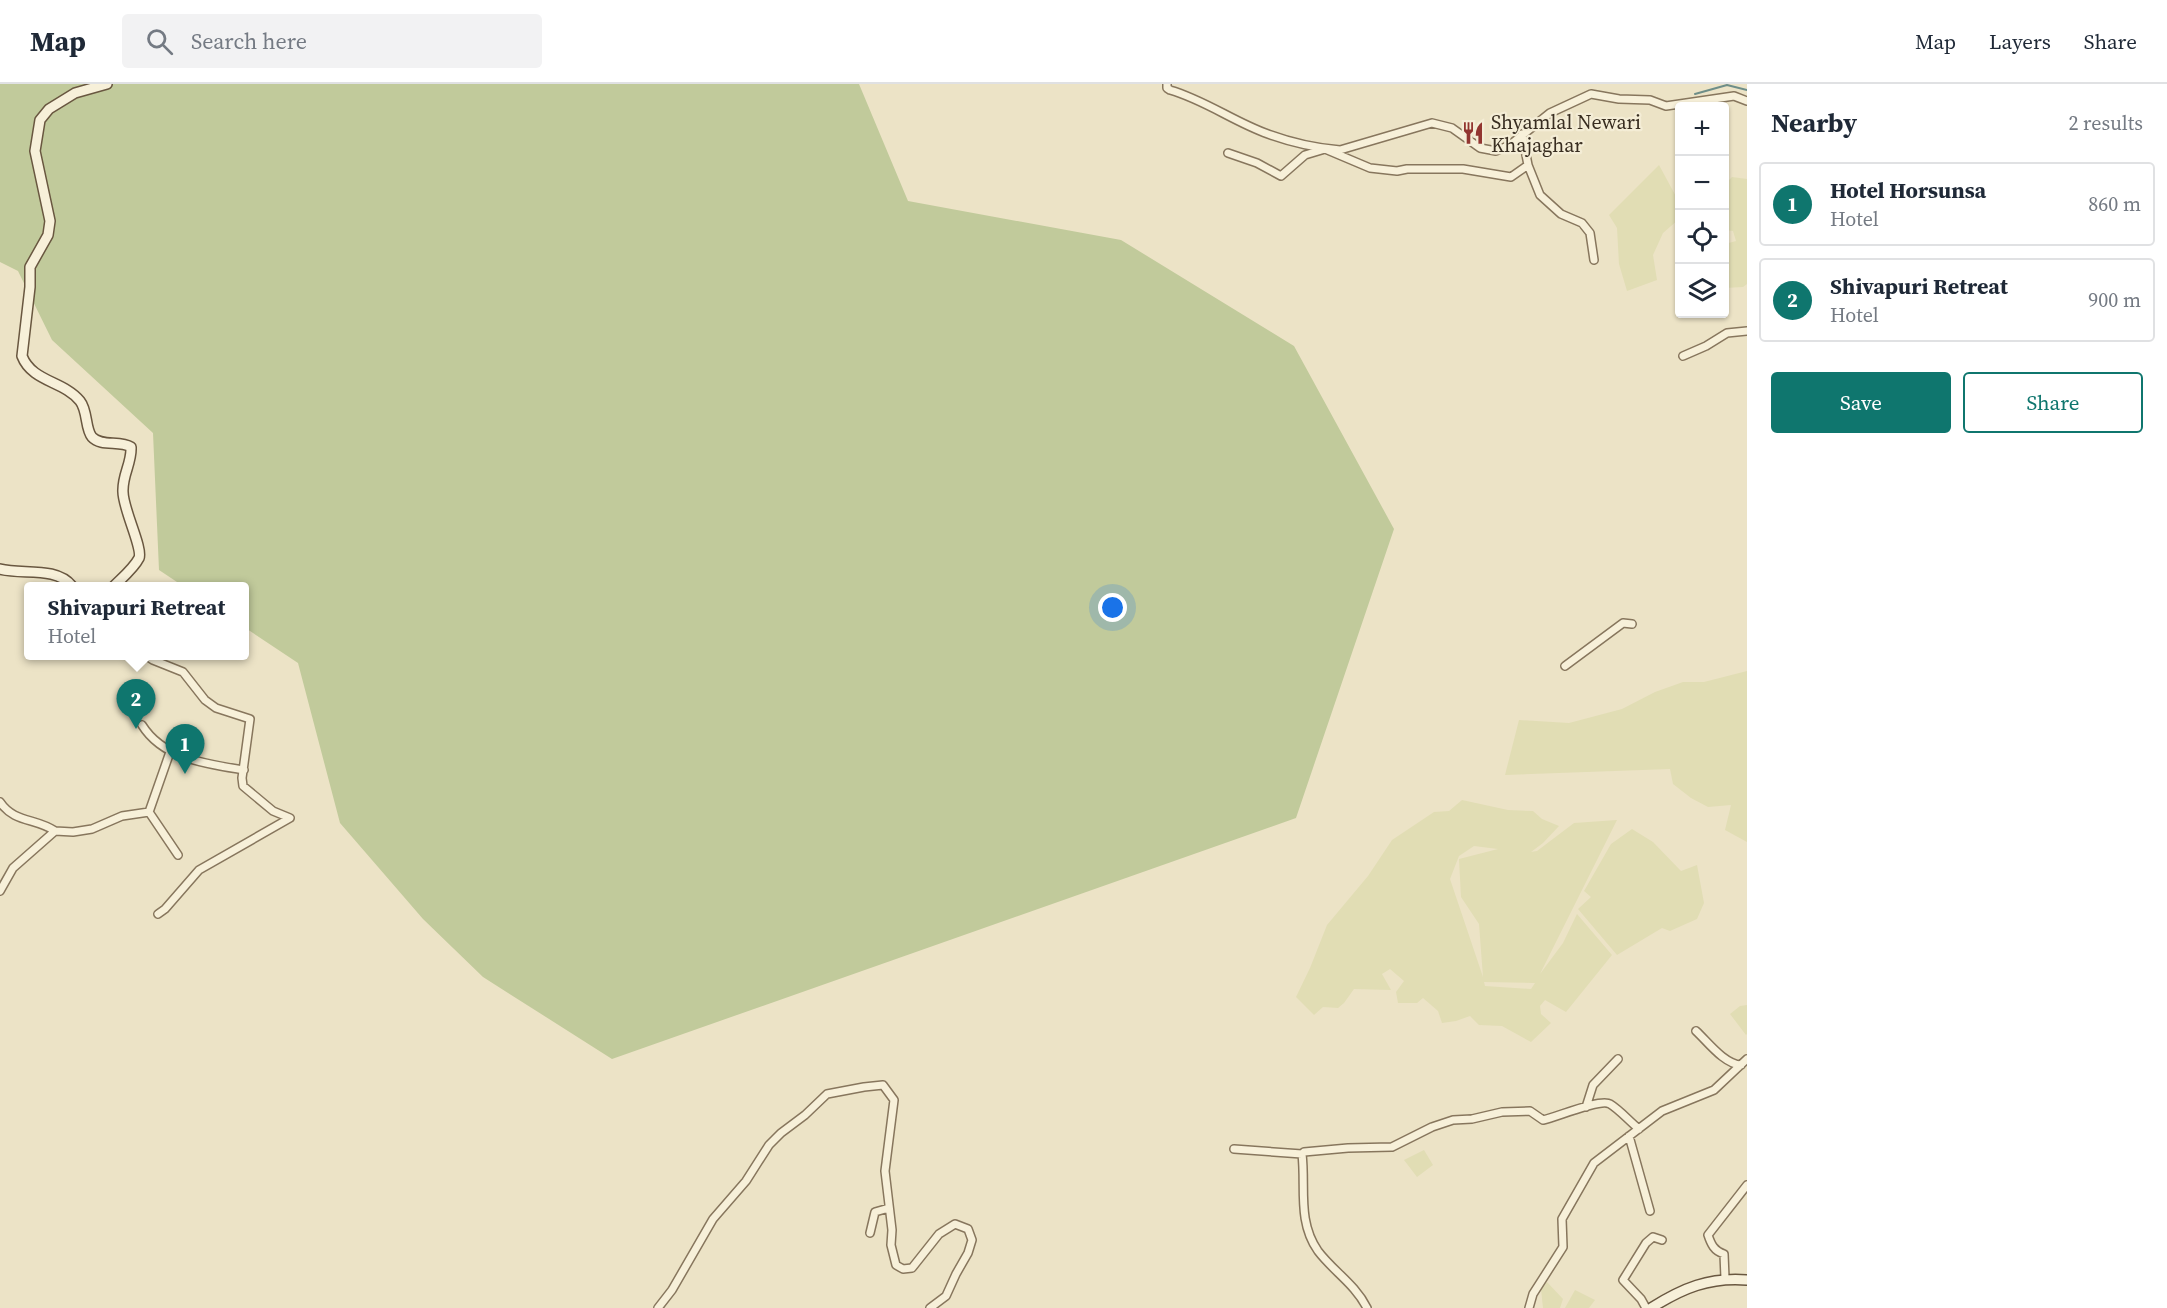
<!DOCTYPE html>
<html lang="en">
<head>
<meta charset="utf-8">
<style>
  :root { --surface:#fff; --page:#f2f2f3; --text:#1f2937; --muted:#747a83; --line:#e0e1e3; --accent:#0f766e }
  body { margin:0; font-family:"Source Serif 4",serif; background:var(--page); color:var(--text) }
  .controls { position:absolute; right:18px; top:18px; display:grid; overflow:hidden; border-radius:6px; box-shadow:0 2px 4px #0004 }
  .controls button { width:54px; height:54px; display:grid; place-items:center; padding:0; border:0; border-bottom:2px solid var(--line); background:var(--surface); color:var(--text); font:30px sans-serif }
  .you { position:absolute; left:1113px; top:524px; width:21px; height:21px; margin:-15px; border:4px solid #fff; border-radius:50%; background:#1a73e8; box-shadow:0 0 0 9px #1a73e833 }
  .badge { display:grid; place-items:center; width:39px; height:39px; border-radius:50%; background:var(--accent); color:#fff; font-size:20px; font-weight:700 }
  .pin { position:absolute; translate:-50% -50px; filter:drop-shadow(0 2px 3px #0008) }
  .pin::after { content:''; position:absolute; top:32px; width:21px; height:18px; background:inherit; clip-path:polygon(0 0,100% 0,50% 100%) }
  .popup { position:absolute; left:24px; top:498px; width:225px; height:78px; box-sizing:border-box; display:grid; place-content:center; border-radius:6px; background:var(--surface); filter:drop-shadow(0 2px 4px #0005); font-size:20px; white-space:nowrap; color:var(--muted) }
  .popup b { font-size:22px; color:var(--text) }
  .popup::after { content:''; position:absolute; left:50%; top:100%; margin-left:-12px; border:12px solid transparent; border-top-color:var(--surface) }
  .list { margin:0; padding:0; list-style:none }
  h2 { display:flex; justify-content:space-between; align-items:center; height:78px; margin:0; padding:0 24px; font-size:26px }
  h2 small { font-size:20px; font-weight:400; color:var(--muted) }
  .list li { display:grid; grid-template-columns:39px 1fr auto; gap:18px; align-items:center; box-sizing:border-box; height:84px; margin:0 12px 12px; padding:0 12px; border:2px solid var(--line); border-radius:6px }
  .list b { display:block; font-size:22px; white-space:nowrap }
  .list p { margin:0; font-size:20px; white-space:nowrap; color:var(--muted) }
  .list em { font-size:20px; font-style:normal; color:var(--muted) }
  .actions { display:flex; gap:12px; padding:18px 24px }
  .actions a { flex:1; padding:14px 0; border:2px solid var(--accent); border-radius:6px; text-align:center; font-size:21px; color:var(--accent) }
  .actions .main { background:var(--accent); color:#fff }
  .icon { flex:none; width:33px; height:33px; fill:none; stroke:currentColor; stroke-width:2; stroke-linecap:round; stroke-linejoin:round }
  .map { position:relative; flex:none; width:1747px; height:1224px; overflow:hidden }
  header { display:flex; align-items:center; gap:36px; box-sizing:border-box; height:84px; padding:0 30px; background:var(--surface); border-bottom:2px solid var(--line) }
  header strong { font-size:28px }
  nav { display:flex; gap:33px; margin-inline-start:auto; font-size:21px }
  .search { width:420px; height:54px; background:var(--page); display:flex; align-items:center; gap:15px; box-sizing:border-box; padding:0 21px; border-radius:6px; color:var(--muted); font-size:22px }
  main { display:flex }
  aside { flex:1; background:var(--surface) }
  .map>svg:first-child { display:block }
  .farmland { fill:#e1ddb4; fill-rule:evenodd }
  .green { fill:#c1ca9b }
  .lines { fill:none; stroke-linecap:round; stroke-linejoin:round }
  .stream { stroke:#6e8e88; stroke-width:2 }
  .street-casing { stroke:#87765d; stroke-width:10 }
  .secondary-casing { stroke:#695740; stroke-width:12 }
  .street { stroke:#f7f0d9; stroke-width:7 }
  .secondary { stroke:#f7f0d9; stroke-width:9 }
  .labels { text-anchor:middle; stroke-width:4.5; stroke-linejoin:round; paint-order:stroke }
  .poi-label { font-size:20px; fill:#382d20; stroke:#f4edd6; text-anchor:start }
</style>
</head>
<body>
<header>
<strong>Map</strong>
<div class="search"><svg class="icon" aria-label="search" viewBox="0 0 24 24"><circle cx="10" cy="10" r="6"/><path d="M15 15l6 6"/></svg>Search here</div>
<nav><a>Map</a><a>Layers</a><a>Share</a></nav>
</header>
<main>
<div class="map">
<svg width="1747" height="1224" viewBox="0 0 1747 1224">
  <rect width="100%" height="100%" fill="#ece3c6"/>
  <path class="farmland" d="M1659,81L1679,118V135L1663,149L1653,171L1657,196L1627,207L1619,180L1617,144L1609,131Z
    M1732,93L1747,95V200L1743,203L1725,204V160L1736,157L1733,147L1725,146V100Z
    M1747,587V758L1725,746L1731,721L1708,723L1691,714L1673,700L1670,685L1505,691L1519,636L1569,639L1622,625L1655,608L1683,598H1704Z
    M1462,716L1508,726L1533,727L1542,735L1559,742L1543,759L1531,768L1537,767L1574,739L1617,736L1540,890L1563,859L1577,830L1612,871L1566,928L1545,916L1540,922L1541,930L1551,939L1531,958L1502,942L1479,941L1470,932L1456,937L1442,939L1438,927L1423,914L1417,919H1398L1396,908L1404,897L1390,885L1382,890L1391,906L1354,905L1344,919L1338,924L1323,923L1314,931L1296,913L1310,884L1327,841L1368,792L1392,756L1434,728L1449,727ZM1474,762L1498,765L1459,775L1461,813L1479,840L1483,893L1450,795L1459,772ZM1484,898L1534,899H1535L1531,905L1485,902Z
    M1632,745L1653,758L1681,787L1697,781L1704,819L1697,835L1670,847L1662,844L1617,871L1578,825L1591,813L1584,807L1611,760Z
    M1747,921V950L1746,951L1730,930L1740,922Z
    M1424,1066L1433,1081L1417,1093L1404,1076Z
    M1547,1198L1563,1215L1560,1224H1543L1541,1205Z
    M1575,1206L1595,1216L1589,1224H1565Z"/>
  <path class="green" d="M0,0H859L908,117L1121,156L1294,262L1394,445L1296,734L612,975L483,893L423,835L340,739L298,579L244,543V502H183L159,486L153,349L52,256L18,187L0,178Z"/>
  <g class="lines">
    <path class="stream" d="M1695,10L1727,1L1747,6"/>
    <g class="street-casing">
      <path id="street" d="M1167,0V4L1170,6C1205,16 1234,38 1268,50C1290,58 1316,64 1340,66L1432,39L1452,44L1480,64L1496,67L1510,61L1550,29L1591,10L1619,15L1650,16L1666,22L1734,12L1747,17
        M1522,50L1528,81
        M1228,69L1257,79L1281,92L1305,71L1325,65L1370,84L1397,87L1407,85H1463L1511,93L1528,81L1540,111L1561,130L1582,139L1590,149L1594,176
        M1683,272L1706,262L1727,249L1747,247
        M147,572L153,576L183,588L205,616L216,624L250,635L242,694L243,702L273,727L290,734L199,786L165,825L158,830
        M1565,582L1623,539L1632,540
        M142,641C163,675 207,680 244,686
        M0,718C14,739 36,734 55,747
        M149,728L178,771
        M0,807L13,784L55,747L73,748L92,745L122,732L149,728L170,668
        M1696,947C1708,958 1724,980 1741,981
        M1586,1023L1593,1001L1618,975
        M1629,1052L1650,1127
        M1234,1065L1302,1070
        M870,1149L875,1128L889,1124
        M1725,1194L1724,1170C1714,1167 1711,1160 1708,1151L1747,1101
        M658,1224L672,1206L713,1135L746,1097L769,1061L781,1049L805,1031L827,1010L864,1003L883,1001L894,1016L885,1087L892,1146L891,1161L896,1181L903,1185L912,1184L939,1150L955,1140L968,1145L972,1156L968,1169L956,1190L946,1212L930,1224
        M1367,1224C1355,1200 1333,1187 1318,1167C1297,1137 1306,1103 1302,1070L1304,1068L1348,1064L1392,1063L1432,1043L1453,1036L1472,1035L1502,1028L1530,1027L1543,1036C1557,1033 1601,1014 1610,1020C1620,1026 1629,1037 1639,1045
        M1529,1224L1533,1210L1563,1163L1562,1135L1594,1079L1662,1027L1714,1006L1747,975
        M1646,1224L1641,1215L1623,1196L1646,1159L1653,1153L1662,1156"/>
    </g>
    <g class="secondary-casing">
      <path id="secondary" d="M107,0L75,9L49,25L40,36L35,67L50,137L48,151L30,183V203L22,272C32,298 64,297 80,317C88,327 85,345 92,353C101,363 120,356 131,363C132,379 122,391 123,408C123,425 143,464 139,474C134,484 122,494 114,502
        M0,485C22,491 56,482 72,502
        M1651,1224C1683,1204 1709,1193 1747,1196"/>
    </g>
    <use href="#street" class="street"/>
    <use href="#secondary" class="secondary"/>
  </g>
  <defs>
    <g id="restaurant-bare" transform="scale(1.8)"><path d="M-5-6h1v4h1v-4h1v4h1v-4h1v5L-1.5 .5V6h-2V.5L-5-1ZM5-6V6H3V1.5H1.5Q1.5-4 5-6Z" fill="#923530" stroke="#f4edd6" stroke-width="2.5" paint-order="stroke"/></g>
  </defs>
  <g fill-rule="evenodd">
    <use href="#restaurant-bare" x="1473" y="49"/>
  </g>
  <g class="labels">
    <g class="poi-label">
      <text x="1491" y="45">Shyamlal Newari<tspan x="1491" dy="23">Khajaghar</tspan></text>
    </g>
  </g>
</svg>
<div class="controls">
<button>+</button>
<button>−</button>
<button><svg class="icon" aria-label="locate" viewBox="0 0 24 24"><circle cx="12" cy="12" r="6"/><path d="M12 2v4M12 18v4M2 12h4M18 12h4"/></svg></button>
<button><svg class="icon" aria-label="layers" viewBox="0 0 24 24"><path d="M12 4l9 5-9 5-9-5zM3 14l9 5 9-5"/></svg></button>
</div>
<div class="you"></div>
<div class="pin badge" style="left:185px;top:690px">1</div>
<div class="pin badge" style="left:136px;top:645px">2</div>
<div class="popup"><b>Shivapuri Retreat</b>Hotel</div>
</div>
<aside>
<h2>Nearby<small>2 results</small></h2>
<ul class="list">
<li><span class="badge">1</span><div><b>Hotel Horsunsa</b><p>Hotel</p></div><em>860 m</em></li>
<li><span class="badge">2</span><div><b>Shivapuri Retreat</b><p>Hotel</p></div><em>900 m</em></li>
</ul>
<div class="actions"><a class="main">Save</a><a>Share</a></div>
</aside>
</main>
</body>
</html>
